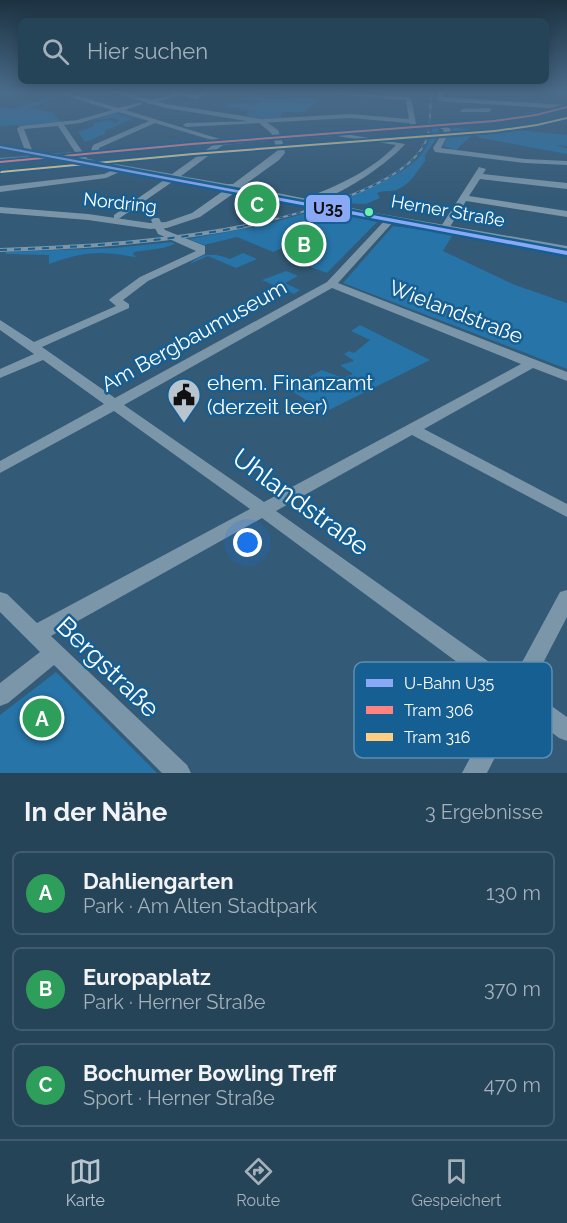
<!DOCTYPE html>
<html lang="de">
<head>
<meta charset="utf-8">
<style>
  :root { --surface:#264458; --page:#324e61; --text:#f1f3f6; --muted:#a4b0ba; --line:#425c6e; --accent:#b8c5cf }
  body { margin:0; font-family:Raleway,sans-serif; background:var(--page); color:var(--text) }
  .you { position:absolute; left:248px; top:543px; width:21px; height:21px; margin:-15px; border:4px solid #fff; border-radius:50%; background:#1a73e8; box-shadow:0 0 0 9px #1a73e833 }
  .badge { display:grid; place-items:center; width:39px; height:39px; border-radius:50%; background:var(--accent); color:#fff; font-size:20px; font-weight:700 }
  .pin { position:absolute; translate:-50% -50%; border:3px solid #fff; box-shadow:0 2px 6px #0006 }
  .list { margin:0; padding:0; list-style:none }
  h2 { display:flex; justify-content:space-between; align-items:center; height:78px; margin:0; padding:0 24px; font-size:26px }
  h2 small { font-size:20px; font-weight:400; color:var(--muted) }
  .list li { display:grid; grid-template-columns:39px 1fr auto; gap:18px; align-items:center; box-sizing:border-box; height:84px; margin:0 12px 12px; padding:0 12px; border:2px solid var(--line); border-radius:9px }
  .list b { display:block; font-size:22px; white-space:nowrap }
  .list p { margin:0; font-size:20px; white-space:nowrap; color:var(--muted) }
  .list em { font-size:20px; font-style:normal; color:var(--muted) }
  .icon { flex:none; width:33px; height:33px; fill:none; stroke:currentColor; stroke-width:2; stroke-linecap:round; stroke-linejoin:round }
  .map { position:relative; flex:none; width:567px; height:773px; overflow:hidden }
  .search { position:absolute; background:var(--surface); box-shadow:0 3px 15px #0003; left:18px; right:18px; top:18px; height:66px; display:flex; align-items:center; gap:15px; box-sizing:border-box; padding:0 21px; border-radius:9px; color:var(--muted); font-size:22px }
  .sheet { height:366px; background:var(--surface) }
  nav { display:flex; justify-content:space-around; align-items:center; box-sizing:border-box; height:84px; border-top:2px solid var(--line); background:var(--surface); font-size:16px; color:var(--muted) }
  nav a { display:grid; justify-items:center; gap:3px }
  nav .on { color:var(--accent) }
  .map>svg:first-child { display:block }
  .green { fill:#2774a8 }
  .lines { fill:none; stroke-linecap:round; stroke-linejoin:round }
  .minor { fill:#7b96a9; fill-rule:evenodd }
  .major { fill:#7a95a8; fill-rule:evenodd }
  .rail-far1-casing { stroke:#7c96a9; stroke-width:2 }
  .rail-casing { stroke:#7c96a9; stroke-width:4 }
  .rail-far1 { stroke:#165f93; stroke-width:1.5; stroke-dasharray:4.5; stroke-linecap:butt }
  .rail { stroke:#165f93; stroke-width:2; stroke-dasharray:7; stroke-linecap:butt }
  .tram-1-casing { stroke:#165f93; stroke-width:4 }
  .tram-2-casing { stroke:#165f93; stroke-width:4 }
  .tram-1 { fill:#ff8380; fill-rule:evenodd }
  .tram-2 { fill:#ffce80; fill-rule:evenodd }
  .metro-1-casing { stroke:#165f93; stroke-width:5 }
  .metro-1 { fill:#89a8f6; fill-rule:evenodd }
  .bus-dot { fill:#6df2ae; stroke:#165f93; stroke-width:2 }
  .labels { text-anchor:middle; stroke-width:5; stroke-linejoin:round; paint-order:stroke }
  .far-street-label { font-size:18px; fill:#fff; stroke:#165f93 }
  .street-label { font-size:21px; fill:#fff; stroke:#165f93 }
  .poi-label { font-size:21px; fill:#fff; stroke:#165f93; text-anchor:start }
  .near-street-label { font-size:26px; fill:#fff; stroke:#165f93 }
  .key { fill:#165f93; stroke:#5c8fb3; stroke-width:1.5 }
  .key-label { font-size:16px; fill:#fff }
  .line-badge { stroke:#165f93; stroke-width:2 }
  .pale-badge-label { font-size:16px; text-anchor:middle; font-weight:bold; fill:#111 }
</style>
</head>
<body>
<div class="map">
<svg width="567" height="773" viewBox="0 0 567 773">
  <rect width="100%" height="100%" fill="#335a76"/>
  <path class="green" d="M243,93L321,99L304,112H281V118L265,119L245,115L250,110L225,107L231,103L257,105L262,101L237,98Z
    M57,94L63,96L29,108L51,112L63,123L0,126V107L14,109Z
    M121,112L118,114L133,118L105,131V134L85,142L78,132L94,126V123L109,120L116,123L120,120L112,118L89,121Z
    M433,121L448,123L438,124L439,135L425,155V161C417,171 410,185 396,190C390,192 383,190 377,193L380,198L366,204L337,203C374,180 430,175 433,121Z
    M453,127L489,133L518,130L567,135V146L554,145L567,148V154L481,138L473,134L456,150L443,146Z
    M321,209L325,211L320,213L323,215L330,212L377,222L327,273L297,262L309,255L286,246L273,252L237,237L204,245L189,239L260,226Z
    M393,226L453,234L443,251L515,285L567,303V369L343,283Z
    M172,242L175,244L163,248L134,252L133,255L137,256L134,257C98,250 83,252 49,264V255L6,254V252L114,248Z
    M243,253L257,259L236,268L208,256L190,264C201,252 216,253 230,259Z
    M286,271L298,276L285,283L300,290L294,294L262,280Z
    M360,325L430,360L325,412L287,388L322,370L343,378L353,374L340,365L354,361L344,354L349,351L354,353L370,340L351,331Z
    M56,672L157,773H0V715Z"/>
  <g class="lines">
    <path class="minor" d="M63,91L118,108L142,102V104L125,110L223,140L268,137L272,139L268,141L223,145L181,176L227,184V188L175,180L117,220L114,219V215L167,178L124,170L106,178L0,192V186L104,174L115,169L82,163L78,156L0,162V158L27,156L17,129L20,126L77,120L112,110L61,94ZM118,112L149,121L93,145L91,151H82L64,125L80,123ZM155,123L215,141L99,150V148ZM58,126L75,152L34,155L24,129ZM213,145L172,174L88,159L85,156Z
      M167,91L195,95L204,91H213L196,99L181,95L148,104L145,102L174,94Z
      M296,91L411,97L416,124L413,126L409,123L350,118L186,127L183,125L186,123L259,121L262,119L350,114L409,119L406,100Z
      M438,91H444L443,97L564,105L567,107L564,109L440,101L437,99Z
      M545,91H567V94Z
      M462,109L489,108L492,110L489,112H460Z
      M439,124L451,129L441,148L525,159L567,161V165L525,163L435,152L433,148L444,130L437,127Z
      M339,133L405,144C388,164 329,205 303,203V199C337,186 370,172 396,145L337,136V134Z
      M479,167L486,169L483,174L567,183V189L480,179L469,196L567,211V217L466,201L448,230H442L440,228Z
      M391,216L396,219L394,221L338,283L567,372V381L533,368L424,429L567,504V517L412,435L276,511L513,679L560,592L567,590V617L529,690L567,717V741L559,738L520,708L487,773H462L503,696L262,518L51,636L187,765L191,773H162L54,665L8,703L0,706V683L40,652L0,612V592L7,594L37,623L250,509L114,411L0,473V461L104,404L43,360L0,378V369L34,354L0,330V320L34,342L116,306L109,300L111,298L140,277L196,251L158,234L151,220L153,218H159L165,230L205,246V254L148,281L123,300L129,304V308L42,347L115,398L327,282L388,217ZM332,288L521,364L264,502L124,405Z"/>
    <path class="major" d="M106,91H118L166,104L262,119L278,130L280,135L498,119L567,106V110L498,123L282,140L285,153L279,160L243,186L381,214L567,246V254L381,220L237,191L200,217L167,228L150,229L88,220L0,213V207L88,214L150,223L166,222L192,213L226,189L223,186L224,184H233L277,151L274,140L266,138L272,135L271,133L259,123L166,108Z"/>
    <g class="rail-far1-casing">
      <path id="rail-far1" d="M244,226C290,217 406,188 426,141C433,126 428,107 432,91"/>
    </g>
    <g class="rail-casing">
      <path id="rail" d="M0,250C85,247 168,242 251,225"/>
    </g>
    <use href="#rail-far1" class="rail-far1"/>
    <use href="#rail" class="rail"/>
    <g class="tram-1-casing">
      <path id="tram-1" d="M567,106V108L536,116L494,122L192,145L0,163V161L192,143L494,120L536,114Z"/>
    </g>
    <g class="tram-2-casing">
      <path id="tram-2" d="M567,117V119L537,126L495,132L193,155L0,173L1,171L193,153L495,130L537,124Z"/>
    </g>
    <use href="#tram-1" class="tram-1"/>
    <use href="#tram-2" class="tram-2"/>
    <g class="metro-1-casing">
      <path id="metro-1" d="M0,146L567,251V255L0,148Z"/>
    </g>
    <use href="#metro-1" class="metro-1"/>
  </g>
  <linearGradient id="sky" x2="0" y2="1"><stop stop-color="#1c3241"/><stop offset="0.46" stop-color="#4a6b8a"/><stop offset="1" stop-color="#4a6b8a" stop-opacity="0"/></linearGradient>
  <rect width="567" height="199" fill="url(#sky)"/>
  <defs>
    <g id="civic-pin" transform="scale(1.725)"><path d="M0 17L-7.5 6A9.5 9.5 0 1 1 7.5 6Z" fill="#b8c5cf" stroke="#165f93"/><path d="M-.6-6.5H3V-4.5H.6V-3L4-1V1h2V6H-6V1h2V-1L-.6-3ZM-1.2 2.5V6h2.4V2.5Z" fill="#111"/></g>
  </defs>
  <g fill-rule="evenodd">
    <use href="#civic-pin" x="184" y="395"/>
  </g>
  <circle class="bus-dot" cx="369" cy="212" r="5"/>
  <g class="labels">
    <g class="far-street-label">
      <text transform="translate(120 203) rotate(6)" y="6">Nordring</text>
      <text transform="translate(448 211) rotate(10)" y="6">Herner Straße</text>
    </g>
    <g class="street-label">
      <text transform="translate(456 312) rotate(21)" y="7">Wielandstraße</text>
      <text transform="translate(194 336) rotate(-29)" y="7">Am Bergbaumuseum</text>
    </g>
    <g class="poi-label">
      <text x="207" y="390">ehem. Finanzamt<tspan x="207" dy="24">(derzeit leer)</tspan></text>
    </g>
    <g class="near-street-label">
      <text transform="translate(301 502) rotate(36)" y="9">Uhlandstraße</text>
      <text transform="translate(108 667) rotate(44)" y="9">Bergstraße</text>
    </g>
  </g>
  <rect x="354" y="662" width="198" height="96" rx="9" class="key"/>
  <rect x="366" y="679" width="27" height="8" fill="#89a8f6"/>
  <rect x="366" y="706" width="27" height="8" fill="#ff8380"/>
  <rect x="366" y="733" width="27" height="8" fill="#ffce80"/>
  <g class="key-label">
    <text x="404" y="689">U-Bahn U35</text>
    <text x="404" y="716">Tram 306</text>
    <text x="404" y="743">Tram 316</text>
  </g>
  <rect class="line-badge" x="305" y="194" width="46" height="29" rx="6" fill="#89a8f6"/>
  <g class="pale-badge-label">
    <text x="328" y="214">U35</text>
  </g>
</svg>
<div class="you"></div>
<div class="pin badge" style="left:42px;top:718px;background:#2e9e5b">A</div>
<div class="pin badge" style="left:304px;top:244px;background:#2e9e5b">B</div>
<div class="pin badge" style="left:257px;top:204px;background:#2e9e5b">C</div>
<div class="search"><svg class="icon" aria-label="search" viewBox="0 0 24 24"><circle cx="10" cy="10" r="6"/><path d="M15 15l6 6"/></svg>Hier suchen</div>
</div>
<section class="sheet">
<h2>In der Nähe<small>3 Ergebnisse</small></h2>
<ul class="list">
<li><span class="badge" style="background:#2e9e5b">A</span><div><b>Dahliengarten</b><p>Park · Am Alten Stadtpark</p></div><em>130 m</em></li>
<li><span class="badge" style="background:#2e9e5b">B</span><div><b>Europaplatz</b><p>Park · Herner Straße</p></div><em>370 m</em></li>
<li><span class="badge" style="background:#2e9e5b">C</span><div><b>Bochumer Bowling Treff</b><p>Sport · Herner Straße</p></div><em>470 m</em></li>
</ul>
</section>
<nav>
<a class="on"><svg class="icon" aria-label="map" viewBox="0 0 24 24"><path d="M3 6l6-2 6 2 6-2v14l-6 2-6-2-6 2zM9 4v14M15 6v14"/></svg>Karte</a>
<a><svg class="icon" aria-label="directions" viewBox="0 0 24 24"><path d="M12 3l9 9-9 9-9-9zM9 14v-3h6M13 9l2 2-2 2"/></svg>Route</a>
<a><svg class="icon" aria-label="saved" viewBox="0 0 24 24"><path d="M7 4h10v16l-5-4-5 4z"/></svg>Gespeichert</a>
</nav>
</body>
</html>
